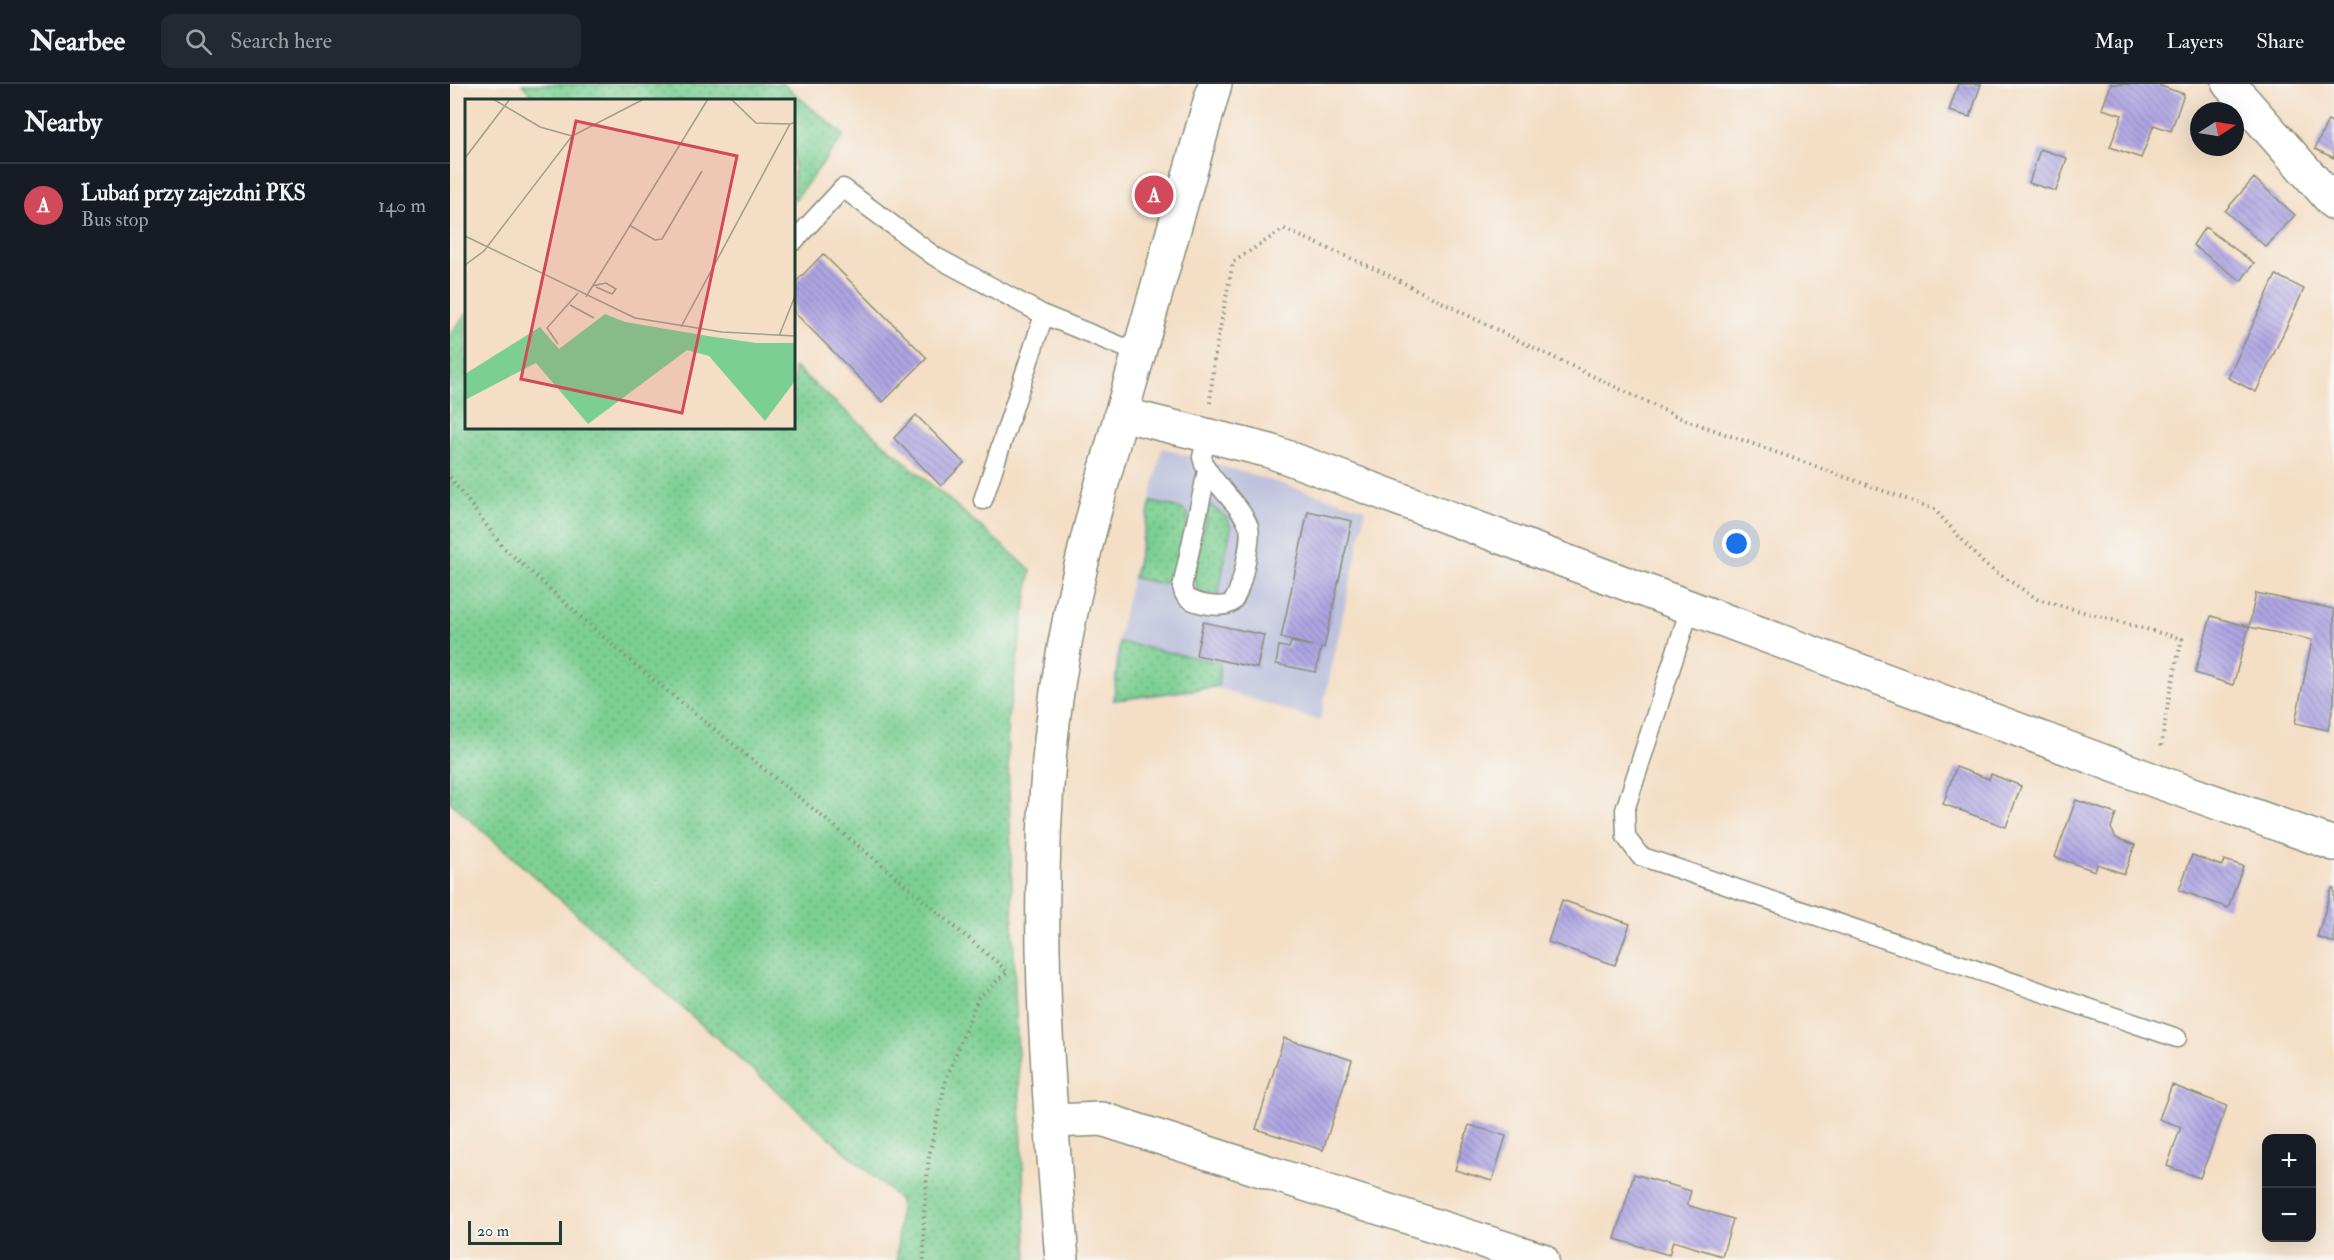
<!DOCTYPE html>
<html lang="en">
<head>
<meta charset="utf-8">
<style>
  :root { --surface:#171b24; --page:#242831; --text:#f1f3f6; --muted:#9ea1a6; --line:#363941; --accent:#d1495b }
  body { margin:0; font-family:"IM FELL Double Pica",serif; background:var(--page); color:var(--text) }
  .controls { position:absolute; right:18px; bottom:18px; display:grid; overflow:hidden; border-radius:12px; box-shadow:0 6px 24px #0002 }
  .controls button { width:54px; height:54px; display:grid; place-items:center; padding:0; border:0; border-bottom:2px solid var(--line); background:var(--surface); color:var(--text); font:30px sans-serif }
  .compass { position:absolute; left:1740px; top:18px; width:54px; height:54px; border-radius:50%; background:var(--surface); box-shadow:0 6px 24px #0002; rotate:78deg }
  .scale { position:absolute; left:18px; bottom:15px; width:94px; box-sizing:border-box; padding-left:6px; border:3px solid #1f3d34; border-top:0; font-size:16px; line-height:21px; white-space:nowrap; color:#1f3d34; -webkit-text-stroke:4px #f6f6f2; paint-order:stroke }
  .you { position:absolute; left:1287px; top:460px; width:21px; height:21px; margin:-15px; border:4px solid #fff; border-radius:50%; background:#1a73e8; box-shadow:0 0 0 9px #1a73e833 }
  .badge { display:grid; place-items:center; width:39px; height:39px; border-radius:50%; background:var(--accent); color:#fff; font-size:20px; font-weight:700 }
  .pin { position:absolute; translate:-50% -50%; border:3px solid #fff; box-shadow:0 2px 6px #0006 }
  .list { margin:0; padding:0; list-style:none }
  h2 { display:flex; justify-content:space-between; align-items:center; height:78px; margin:0; padding:0 24px; font-size:26px }
  h2 small { font-size:20px; font-weight:400; color:var(--muted) }
  .list li { display:grid; grid-template-columns:39px 1fr auto; gap:18px; align-items:center; box-sizing:border-box; height:84px; padding:0 24px; border-top:2px solid var(--line) }
  .list b { display:block; font-size:22px; white-space:nowrap }
  .list p { margin:0; font-size:20px; white-space:nowrap; color:var(--muted) }
  .list em { font-size:20px; font-style:normal; color:var(--muted) }
  .icon { flex:none; width:33px; height:33px; fill:none; stroke:currentColor; stroke-width:2; stroke-linecap:round; stroke-linejoin:round }
  .map { position:relative; flex:none; width:1884px; height:1176px; overflow:hidden }
  header { display:flex; align-items:center; gap:36px; box-sizing:border-box; height:84px; padding:0 30px; background:var(--surface); border-bottom:2px solid var(--line) }
  header strong { font-size:28px }
  nav { display:flex; gap:33px; margin-inline-start:auto; font-size:21px }
  .search { width:420px; height:54px; background:var(--page); display:flex; align-items:center; gap:15px; box-sizing:border-box; padding:0 21px; border-radius:12px; color:var(--muted); font-size:22px }
  main { display:flex }
  aside { flex:1; background:var(--surface) }
  .map>svg:first-child { display:block }
  .industrial { fill:#bfc2dd }
  .grass { fill:url(#grass-dots); stroke:#4e8663; stroke-width:1.5 }
  .building { fill:url(#building-back-hatch) }
  .lines { fill:none; stroke-linecap:round; stroke-linejoin:round }
  .service-casing { stroke:#8a8e7c; stroke-width:21 }
  .minor-casing { stroke:#8a8e7c; stroke-width:36 }
  .primary-casing { stroke:#8a8e7c; stroke-width:36 }
  .path { stroke:#8a8e7c; stroke-width:4; stroke-dasharray:1.5 4.5; stroke-linecap:butt }
  .service { stroke:#fff; stroke-width:18 }
  .minor { stroke:#fff; stroke-width:33 }
  .primary { stroke:#fff; stroke-width:33 }
  .inset-road { fill:none; stroke:#9f9e8b; stroke-width:1.5 }
  .view { fill:#d1495b; fill-opacity:0.15; stroke:#d1495b; stroke-width:3 }
  .inset-edge { fill:none; stroke:#1f3d34; stroke-width:3 }
</style>
</head>
<body>
<header>
<strong>Nearbee</strong>
<div class="search"><svg class="icon" aria-label="search" viewBox="0 0 24 24"><circle cx="10" cy="10" r="6"/><path d="M15 15l6 6"/></svg>Search here</div>
<nav><a>Map</a><a>Layers</a><a>Share</a></nav>
</header>
<main>
<aside>
<h2>Nearby<small></small></h2>
<ul class="list">
<li><span class="badge">A</span><div><b>Lubań przy zajezdni PKS</b><p>Bus stop</p></div><em>140 m</em></li>
</ul>
</aside>
<div class="map">
<svg width="1884" height="1176" viewBox="0 0 1884 1176">
  <defs>
    <pattern id="grass-dots" width="8" height="8" patternUnits="userSpaceOnUse" patternTransform="scale(1.5)"><rect width="8" height="8" fill="#7ccf92"/><path d="M2 2h.1M6 6h.1" fill="none" stroke="#65a978" stroke-width="1.8" stroke-linecap="round"/></pattern>
    <pattern id="building-back-hatch" width="6" height="6" patternUnits="userSpaceOnUse" patternTransform="scale(1.5)"><rect width="6" height="6" fill="#afa5e3"/><path d="M-1 5l2 2M0 0l6 6M5-1l2 2" fill="none" stroke="#8e88b9"/></pattern>
  </defs>
  <rect width="100%" height="100%" fill="#f6f6f2"/>
  <filter id="ink" filterUnits="userSpaceOnUse"><feTurbulence type="fractalNoise" baseFrequency=".0167" numOctaves="2"/><feDisplacementMap in="SourceGraphic" scale="12" xChannelSelector="R" yChannelSelector="G"/><feConvolveMatrix kernelMatrix="1 2 1 2 8 2 1 2 1" color-interpolation-filters="sRGB"/></filter>
  <filter id="wash" filterUnits="userSpaceOnUse"><feTurbulence type="fractalNoise" baseFrequency=".008" numOctaves="4" result="noise"/><feDisplacementMap in="SourceGraphic" scale="24" xChannelSelector="R" yChannelSelector="G"/><feGaussianBlur stdDeviation="1.35" result="paint"/><feColorMatrix in="noise" values="0 0 0 0 0 0 0 0 0 0 0 0 0 0 0 0 0 1.4 0 .05"/><feComposite in="paint" operator="in"/></filter>
  <g filter="url(#wash)">
    <rect width="100%" height="100%" fill="#f4dec5"/>
    <path class="industrial" d="M712,364L916,425L870,637L768,604L662,618L668,556Z"/>
    <path class="grass" d="M72,0H333L394,51L344,117V16H86Z
      M16,230V344H344V283L581,486L557,641L565,905L577,1176H447L450,1116L0,718V251Z
      M701,418C712,421 733,421 739,432L725,489L712,500L684,494Z
      M759,420L776,433L781,443L768,512L750,507L743,494Z
      M670,558L770,579L768,602L664,616Z"/>
    <g id="blocks">
      <path class="building" d="M1508,0H1531L1520,33L1499,27Z
        M1661,0H1705L1734,10L1721,47L1704,41L1691,74L1660,63L1672,31L1652,25Z
        M1878,36L1884,39V74L1865,65Z
        M1590,65L1617,74L1606,107L1579,99Z
        M1804,94L1845,131L1816,163L1775,127Z
        M1755,143L1804,179L1791,197L1743,161Z
        M373,170L477,274L433,318L344,228V200Z
        M1826,191L1854,205L1806,308L1778,294Z
        M466,331L514,379L491,402L444,354Z
        M858,427L902,437L874,564H871L866,588L826,580L829,562L839,564L841,558L863,562L831,554Z
        M1806,509L1884,525V619L1878,646L1845,639L1862,556L1799,543Z
        M1761,532L1799,543L1783,601L1745,589Z
        M753,538L814,551L807,584L746,571Z
        M1506,683L1539,695L1541,690L1571,702L1556,743L1493,720Z
        M1626,716L1666,730L1661,744L1666,754L1685,761L1674,790L1647,780L1645,787L1605,773Z
        M1742,771L1772,782L1774,776L1793,782L1778,824L1729,806Z
        M1882,804L1884,805V859L1867,853Z
        M1112,816L1180,840L1165,881L1098,858Z
        M834,954L902,976L873,1066L806,1045Z
        M1722,1001L1777,1022L1750,1094L1717,1082L1731,1043L1709,1035Z
        M1019,1041L1056,1052L1042,1097L1005,1086Z
        M1184,1090L1241,1107L1237,1121L1283,1135L1272,1172L1223,1157L1219,1171L1165,1155Z"/>
    </g>
  </g>
  <g filter="url(#ink)">
    <use href="#blocks" fill-opacity="0" stroke="#8a8e7c" stroke-width="1.5"/>
    <g class="lines">
      <g class="service-casing">
        <path id="service" d="M344,157L393,104L484,172L594,231L688,269
          M757,352L752,373L754,380C765,402 791,421 799,443C802,455 791,510 782,518C774,526 741,520 735,511C733,509 733,505 732,503L757,387
          M533,416L594,231
          M1240,524L1175,726L1176,753L1190,772L1727,954"/>
      </g>
      <g class="minor-casing">
        <path id="minor" d="M1779,0L1884,119
          M671,330L820,367L1706,697L1884,760
          M602,1037L652,1035L1092,1176"/>
      </g>
      <g class="primary-casing">
        <path id="primary" d="M612,1176C598,1000 582,823 602,647C616,519 652,396 688,272C714,181 739,91 765,0"/>
      </g>
      <path class="path" d="M760,319L764,275L783,178L834,145L934,189L1057,251L1228,333L1484,425L1534,480L1587,515L1732,555L1720,607L1711,664
        M0,393L52,462L178,575L432,781L557,887
        M474,1176V1129L479,1072L496,995L528,914L558,887"/>
      <use href="#service" class="service"/>
      <use href="#minor" class="minor"/>
      <use href="#primary" class="primary"/>
    </g>
  </g>
  <g transform="translate(15 15)">
    <rect width="330" height="330" fill="#f4dec5"/>
    <path d="M140,215L160,223L243,237L291,244H330V282L300,322L244,257L222,251L123,325L71,264L0,301V275L75,228L94,250Z" fill="#7ccf92"/>
    <path class="inset-road" d="M28,0L75,28L107,37M266,0L291,24L325,25M0,59L45,0M164,126L190,141L197,140L237,72M0,137L170,219L257,233L330,237M0,166L19,152L107,37L179,0M127,187L141,184L151,190L147,195L131,188M121,198L243,0M105,206L129,219M216,228L325,25L330,23M314,237L330,197M93,245L82,229L113,194"/>
    <path class="view" d="M111,22L272,57L217,314L56,280Z"/>
    <rect width="330" height="330" class="inset-edge"/>
  </g>
</svg>
<div class="controls">
<button>+</button>
<button>−</button>
</div>
<svg class="compass" viewBox="-18 -18 36 36"><path d="M0-13l5 13h-10z" fill="#e53935"/><path d="M0 13l5-13h-10z" fill="#9ea1a6"/></svg>
<div class="scale">20 m</div>
<div class="you"></div>
<div class="pin badge" style="left:704px;top:111px">A</div>
</div>
</main>
</body>
</html>
